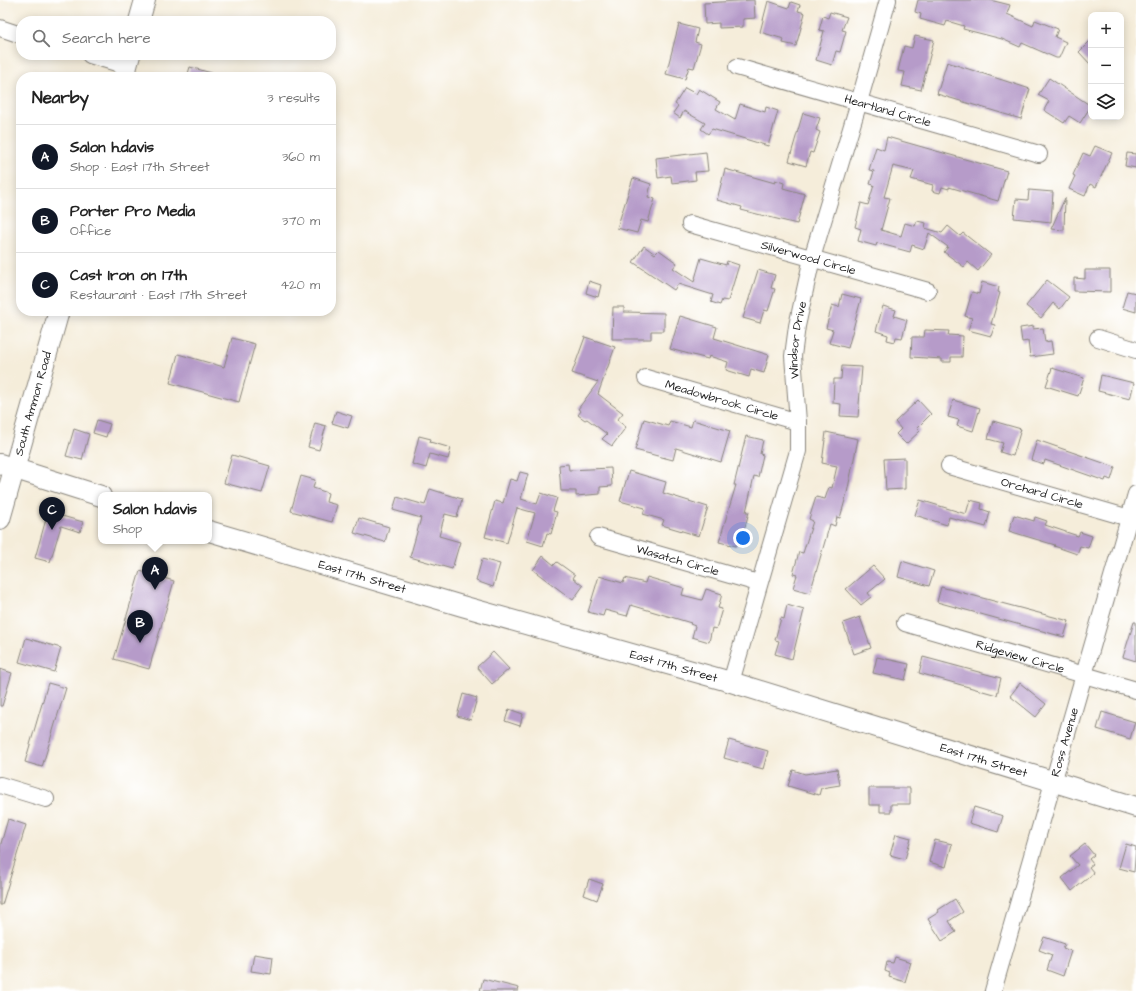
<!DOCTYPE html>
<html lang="en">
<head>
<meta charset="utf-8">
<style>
  :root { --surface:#fff; --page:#f6f6f6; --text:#222; --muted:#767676; --line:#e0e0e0; --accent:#111827 }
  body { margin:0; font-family:"Architects Daughter",sans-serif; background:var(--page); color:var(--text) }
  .controls { position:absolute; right:12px; top:12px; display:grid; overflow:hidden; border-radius:8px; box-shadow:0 2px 10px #0003 }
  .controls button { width:36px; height:36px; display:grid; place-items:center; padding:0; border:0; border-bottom:1px solid var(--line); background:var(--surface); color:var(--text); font:20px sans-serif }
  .you { position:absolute; left:743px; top:538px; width:14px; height:14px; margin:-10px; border:3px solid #fff; border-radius:50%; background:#1a73e8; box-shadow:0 0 0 6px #1a73e833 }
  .badge { display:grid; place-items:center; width:26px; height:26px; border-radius:50%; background:var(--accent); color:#fff; font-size:13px; font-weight:700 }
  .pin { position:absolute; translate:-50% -33px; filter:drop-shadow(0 1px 2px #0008) }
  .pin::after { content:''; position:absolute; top:21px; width:14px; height:12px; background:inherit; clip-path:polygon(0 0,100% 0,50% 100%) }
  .popup { position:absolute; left:98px; top:492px; width:114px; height:52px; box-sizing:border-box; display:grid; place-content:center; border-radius:8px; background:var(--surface); filter:drop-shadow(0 1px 3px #0005); font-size:13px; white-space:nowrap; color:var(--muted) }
  .popup b { font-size:15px; color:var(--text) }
  .popup::after { content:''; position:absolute; left:50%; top:100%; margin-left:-8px; border:8px solid transparent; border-top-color:var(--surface) }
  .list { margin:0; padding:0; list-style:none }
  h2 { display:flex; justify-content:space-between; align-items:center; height:52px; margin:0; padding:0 16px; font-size:17px }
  h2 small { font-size:13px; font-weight:400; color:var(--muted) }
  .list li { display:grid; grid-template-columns:26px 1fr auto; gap:12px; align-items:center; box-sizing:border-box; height:64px; padding:0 16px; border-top:1px solid var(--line) }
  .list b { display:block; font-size:15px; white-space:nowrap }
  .list p { margin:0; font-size:13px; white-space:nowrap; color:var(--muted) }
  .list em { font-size:13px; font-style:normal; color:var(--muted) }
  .icon { flex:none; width:22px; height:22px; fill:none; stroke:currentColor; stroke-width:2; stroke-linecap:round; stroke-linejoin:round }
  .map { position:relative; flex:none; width:1136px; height:991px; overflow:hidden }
  .search { position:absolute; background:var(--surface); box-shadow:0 2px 10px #0003; left:16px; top:16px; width:320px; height:44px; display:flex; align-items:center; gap:10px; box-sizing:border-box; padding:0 14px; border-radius:16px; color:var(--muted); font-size:15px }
  .panel { position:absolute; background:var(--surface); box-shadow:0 2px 10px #0003; left:16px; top:72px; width:320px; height:244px; border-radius:16px }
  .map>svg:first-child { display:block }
  .building { fill:#b69bc9 }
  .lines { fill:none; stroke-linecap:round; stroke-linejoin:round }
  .minor-casing { stroke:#88847b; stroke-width:18 }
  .major-casing { stroke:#88847b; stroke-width:22 }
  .minor { stroke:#fff; stroke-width:16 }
  .major { stroke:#fff; stroke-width:20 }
  .labels { text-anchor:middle; stroke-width:3; stroke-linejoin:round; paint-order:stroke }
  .street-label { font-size:12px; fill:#1c1c1c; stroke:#fff }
</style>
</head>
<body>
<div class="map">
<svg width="1136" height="991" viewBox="0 0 1136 991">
  <rect width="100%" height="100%" fill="#fff"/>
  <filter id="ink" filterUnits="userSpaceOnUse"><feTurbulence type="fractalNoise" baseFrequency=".025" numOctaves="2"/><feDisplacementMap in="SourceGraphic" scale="8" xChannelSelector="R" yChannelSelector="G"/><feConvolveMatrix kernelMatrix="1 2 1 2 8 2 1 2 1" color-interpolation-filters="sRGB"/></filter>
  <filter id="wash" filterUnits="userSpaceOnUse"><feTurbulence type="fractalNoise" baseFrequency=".012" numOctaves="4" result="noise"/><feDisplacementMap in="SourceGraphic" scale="16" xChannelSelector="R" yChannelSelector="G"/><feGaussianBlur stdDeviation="0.9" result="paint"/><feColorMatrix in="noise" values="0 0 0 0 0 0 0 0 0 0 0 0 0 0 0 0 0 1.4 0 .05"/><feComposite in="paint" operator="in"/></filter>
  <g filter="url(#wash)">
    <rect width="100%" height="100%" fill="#f5edda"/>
    <g id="blocks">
      <path class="building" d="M754,0L755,18L743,19V27L719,28V23L705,24L704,3Z
        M918,0H990L1010,5L1007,14L1033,26L1035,20L1058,29L1055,37L1066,42L1059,58H1056L1022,43L1020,47L1002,39L963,29L964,26L947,21L945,26L920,19L921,14L915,12Z
        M768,1L789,8L791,2L800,5L798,11L805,13L796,46L783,43L784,39L760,32Z
        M830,12L847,17L842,30L846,31L840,52L836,51L832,65L816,60L824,31L819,30L823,16L828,18Z
        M679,24L698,29L695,42L701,44L694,68L689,67L685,79L666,74Z
        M915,36L934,40L921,90L902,86L905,72L898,71L904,46L912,48Z
        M1091,40V65L1079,52Z
        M947,62L1030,89L1021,119L937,94Z
        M190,67L215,74V77H187Z
        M1049,78L1091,106L1080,123L1069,116L1064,123L1044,110L1049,101L1038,95Z
        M685,88L696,94L699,89L720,102L716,109L735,120L740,104L765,112L766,107L778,111L768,146L712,129L708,134L701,129L705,123L684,111L680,118L673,113L678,106L675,104Z
        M803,113L820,118L816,130L820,132L813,153L810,152L806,166L789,161Z
        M887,137L1007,171L998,201L949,187V189L942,187L940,193L932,191L933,185L911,179L914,171L893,166L884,197L890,198L881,230L901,236L905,223L915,226L917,221L926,223L925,228L942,233L948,226L960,236L963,233L991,255L978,271L968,262L964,267L944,252L948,247L929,233L924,249L912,245L910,252L877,243L876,246L858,241L861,229L855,227L861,203L868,205L874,185L870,184L874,171L869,170L876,147L884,150Z
        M1095,146L1112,153L1096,187L1090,184L1085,196L1069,189L1075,176L1073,175L1083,153L1090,156Z
        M706,152L708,171L695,172L696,180L672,183L671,176L658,178L656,158Z
        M1127,153L1136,154V168L1125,166Z
        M725,169L775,183V180L784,183L783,188L805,194L797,224L741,210L742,207L717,200Z
        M633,178L651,184L648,197L655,199L648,222L641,220L637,233L617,228Z
        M1029,190L1053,192L1051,222L1014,218L1016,199L1028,200Z
        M1065,198L1064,230L1051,229Z
        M644,246L655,254L659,250L677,263L673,268L694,282L701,258L726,265L727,261L739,265L728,301L722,300L720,305L711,302L713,295L678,284L674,290L633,262Z
        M758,270L775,275L771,288L775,289L768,311L764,310L760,323L743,318Z
        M1085,270H1110V292L1074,291V278L1085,279Z
        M1047,280L1069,297L1060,309L1053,303L1041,318L1026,306Z
        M589,281L601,285L598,297L586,293Z
        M982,282L999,287L998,292L1000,293L991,324L995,325L991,336L968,330L972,318L965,316L972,292L979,294Z
        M1127,291L1136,293V312L1122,308Z
        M842,294L861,299L848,348L829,343L833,330L826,328L832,305L839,307Z
        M883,306L896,310L894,316L907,320L902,338L896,337L895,342L887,340L888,335L876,331Z
        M613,307H624V312L664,313V331H651V339H612Z
        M680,316L717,327L714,338L769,355L764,373L751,369L749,377L726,370L728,362L709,356L708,359L670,349Z
        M1034,326L1032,329L1043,328L1045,342L1051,341L1053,354L1030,357L1028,341L1022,342L1020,328Z
        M925,330L949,331L948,335L963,336L962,357H951V362H942V359L911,357L912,337H924Z
        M585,337L615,347L598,394L623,413L617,420L626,427L612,446L602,439L607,434L587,419L585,420L578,415L581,411L578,409L598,382L572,373Z
        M232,338L255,344L239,402L170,383L178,354L224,367Z
        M842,366L862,367L858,417L840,416L841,404L833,403L834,379H841Z
        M1052,368L1084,378L1078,396L1046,386Z
        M1101,375L1134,383L1130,399L1098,391Z
        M918,400L931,414L917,428L920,431L906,444L896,434L901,429L895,422Z
        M953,400L980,408L973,431L957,426L959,420L948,417Z
        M336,411L352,416L348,428L332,423Z
        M644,419L668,426L670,421L691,427L693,420L730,431L721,462L676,448L673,460L635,450Z
        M97,420L110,424L106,437L93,433Z
        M993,421L1021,429L1013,456L1000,452L1003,443L988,439Z
        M315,423L326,426L319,450L308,447Z
        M74,429L89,434L82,460L66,456Z
        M826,432L858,439L847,493L840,518L837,517L835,526L830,524L810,593L793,588L797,575L793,574L799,552L803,553L813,521L809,519L816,497L825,499L829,487L832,488L837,466L822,463Z
        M419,436L431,439L430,442L451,448L448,459L430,454L426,468L412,464Z
        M746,436L763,440L760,454L763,455L758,477L754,476L746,512H749L743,534L740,533L736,546L719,542L736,485H734Z
        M1037,440L1115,467L1111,480L1106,478L1105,481L1045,460L1044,464L1031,460Z
        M232,455L270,466L262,493L224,483Z
        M905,458V489L886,490L884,459Z
        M568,464L569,470L611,468L612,486L600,487V494L576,496V491H561L559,465Z
        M629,471L666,482L663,493L708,507L699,536L662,525L664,520L643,514L645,508L620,501Z
        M520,472L528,474L521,499L537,504L541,493L557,498L553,511L557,512L551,534L547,533L543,546L527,541L535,513L517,508L507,543L485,537L495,501L503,503L510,479L517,481Z
        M301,476L315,480L313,488L328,493L326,502L337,505L332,522L291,511Z
        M430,489L462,499L457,517L445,514L439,536L460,542L452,569L410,557L421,518L393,510L397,497L425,505Z
        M920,500L966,514L970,500L982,503L981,509L990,512L986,527L949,517L947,525L915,515Z
        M48,512L83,522L80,532L61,526L50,562L35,558Z
        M1014,515L1034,521L1035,517L1047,521L1045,525L1078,536L1080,532L1092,536L1088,548L1080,546L1077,554L1054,546L1055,545L1009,531Z
        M359,518L389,527L385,542L354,533Z
        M543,556L554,565L557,562L575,575L573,578L583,586L573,600L533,570Z
        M482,559L500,564L493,587L476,581Z
        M902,561L934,571L929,586L898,577Z
        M873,566L885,579L868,593L871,597L861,605L846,589Z
        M140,571L174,581L149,669L114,659Z
        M599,576L623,583L625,578L645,583L647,577L684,588L682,595L702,600L706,589L722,594L718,608L722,609L716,629L712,628L709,642L692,637L695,626L690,624L691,623L631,605L627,616L605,610L603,616L588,612Z
        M941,587L1069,621L1064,637L937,602Z
        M787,605L804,610L792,659L775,654L779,641L775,640L781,618L784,619Z
        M860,617L871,648L854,654L843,623Z
        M1134,622H1136V661L1123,657Z
        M26,638L61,648L54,672L19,662Z
        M493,652L509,669L492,684L477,667Z
        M877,657L909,664L905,680L873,673Z
        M923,657L1001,678L997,695L919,673Z
        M0,669L12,673L2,706H0Z
        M48,683L66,688L42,767L25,762Z
        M1020,683L1046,704L1036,717L1010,696Z
        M463,694L477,698L471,720L457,716Z
        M509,709L523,714L520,726L505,721Z
        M1102,712L1135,722L1130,739L1097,729Z
        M729,740L768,751L763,769L724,758Z
        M837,769L840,785L821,788L819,795L788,786L793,770L805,774Z
        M869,788H910V804H891V812H880V805H869Z
        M974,807L1003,816L998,832L969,823Z
        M8,819L26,825L2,905H0V847Z
        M896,834L911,838L905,859L890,855Z
        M935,840L952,844L946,867L929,862Z
        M1085,844L1094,855L1089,859L1093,864L1089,867L1094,873L1072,891L1062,878L1078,865L1070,856Z
        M1126,844L1136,847L1134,872L1119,868Z
        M589,879L603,884L597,900L584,895Z
        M955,899L963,912L949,921L956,932L942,941L928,919L939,912L938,910Z
        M1044,937L1065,944L1063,948L1071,951L1063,976L1047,970L1052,955L1039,950Z
        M254,954L273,957L271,974L251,971Z
        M895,957L911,962L905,982L889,977L890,973L885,971L887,962L893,963Z
        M483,979L519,988L518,991H480Z"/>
    </g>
  </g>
  <g filter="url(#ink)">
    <use href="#blocks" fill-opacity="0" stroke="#88847b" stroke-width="1"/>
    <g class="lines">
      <g class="minor-casing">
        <g id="minor">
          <path d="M0,28L21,35"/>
          <path d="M90,55L127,66"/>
          <path id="s1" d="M737,67L1039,154"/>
          <path id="s2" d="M690,224L928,291"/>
          <path d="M1098,338L1136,350"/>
          <path id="s3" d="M646,378L798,422"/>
          <path id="s4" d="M949,466L1136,520"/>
          <path id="s5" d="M598,537L758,583"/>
          <path id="s6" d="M905,623L1136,690"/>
          <path id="s7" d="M731,682L798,451V422L793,356L797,326L812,258L859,102L888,0"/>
          <path d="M0,785L46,799"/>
          <path id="s8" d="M993,991L1136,494"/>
        </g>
      </g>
      <g class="major-casing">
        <g id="major">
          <path d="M139,21L145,0"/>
          <path d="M124,77L130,55"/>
          <path d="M0,464L101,496"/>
          <path id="s9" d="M0,519L59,311"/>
          <path id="s10" d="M209,531L462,606L731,682L1136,807"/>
        </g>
      </g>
      <use href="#minor" class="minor"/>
      <use href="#major" class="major"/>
    </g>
  </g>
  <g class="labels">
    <g class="street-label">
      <text dy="4" stroke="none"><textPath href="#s1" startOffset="157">Heartland Circle</textPath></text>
      <text dy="4" stroke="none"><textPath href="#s2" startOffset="123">Silverwood Circle</textPath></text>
      <text dy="4" stroke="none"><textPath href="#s7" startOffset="352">Windsor Drive</textPath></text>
      <text dy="4" stroke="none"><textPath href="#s3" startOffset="79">Meadowbrook Circle</textPath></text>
      <text dy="4" stroke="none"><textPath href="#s9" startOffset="120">South Ammon Road</textPath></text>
      <text dy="4" stroke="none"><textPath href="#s4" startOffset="97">Orchard Circle</textPath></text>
      <text dy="4" stroke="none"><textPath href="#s5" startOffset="83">Wasatch Circle</textPath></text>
      <text dy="4" stroke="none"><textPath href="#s10" startOffset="160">East 17th Street</textPath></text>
      <text dy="4" stroke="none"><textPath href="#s6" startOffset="120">Ridgeview Circle</textPath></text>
      <text dy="4" stroke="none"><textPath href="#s10" startOffset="484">East 17th Street</textPath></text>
      <text dy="4" stroke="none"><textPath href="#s8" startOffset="259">Ross Avenue</textPath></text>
      <text dy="4" stroke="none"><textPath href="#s10" startOffset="808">East 17th Street</textPath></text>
    </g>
  </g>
</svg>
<div class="controls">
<button>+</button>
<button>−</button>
<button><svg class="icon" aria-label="layers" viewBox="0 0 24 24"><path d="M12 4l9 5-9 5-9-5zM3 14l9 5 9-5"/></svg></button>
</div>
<div class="you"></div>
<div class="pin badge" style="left:155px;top:590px">A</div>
<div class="popup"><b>Salon h.davis</b>Shop</div>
<div class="pin badge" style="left:140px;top:643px">B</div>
<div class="pin badge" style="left:52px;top:530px">C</div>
<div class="search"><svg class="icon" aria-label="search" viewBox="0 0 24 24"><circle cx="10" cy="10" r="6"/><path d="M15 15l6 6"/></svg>Search here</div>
<section class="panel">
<h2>Nearby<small>3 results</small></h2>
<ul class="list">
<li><span class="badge">A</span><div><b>Salon h.davis</b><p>Shop · East 17th Street</p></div><em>360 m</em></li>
<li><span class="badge">B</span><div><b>Porter Pro Media</b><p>Office</p></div><em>370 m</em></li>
<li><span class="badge">C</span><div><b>Cast Iron on 17th</b><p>Restaurant · East 17th Street</p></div><em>420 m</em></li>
</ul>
</section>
</div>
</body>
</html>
